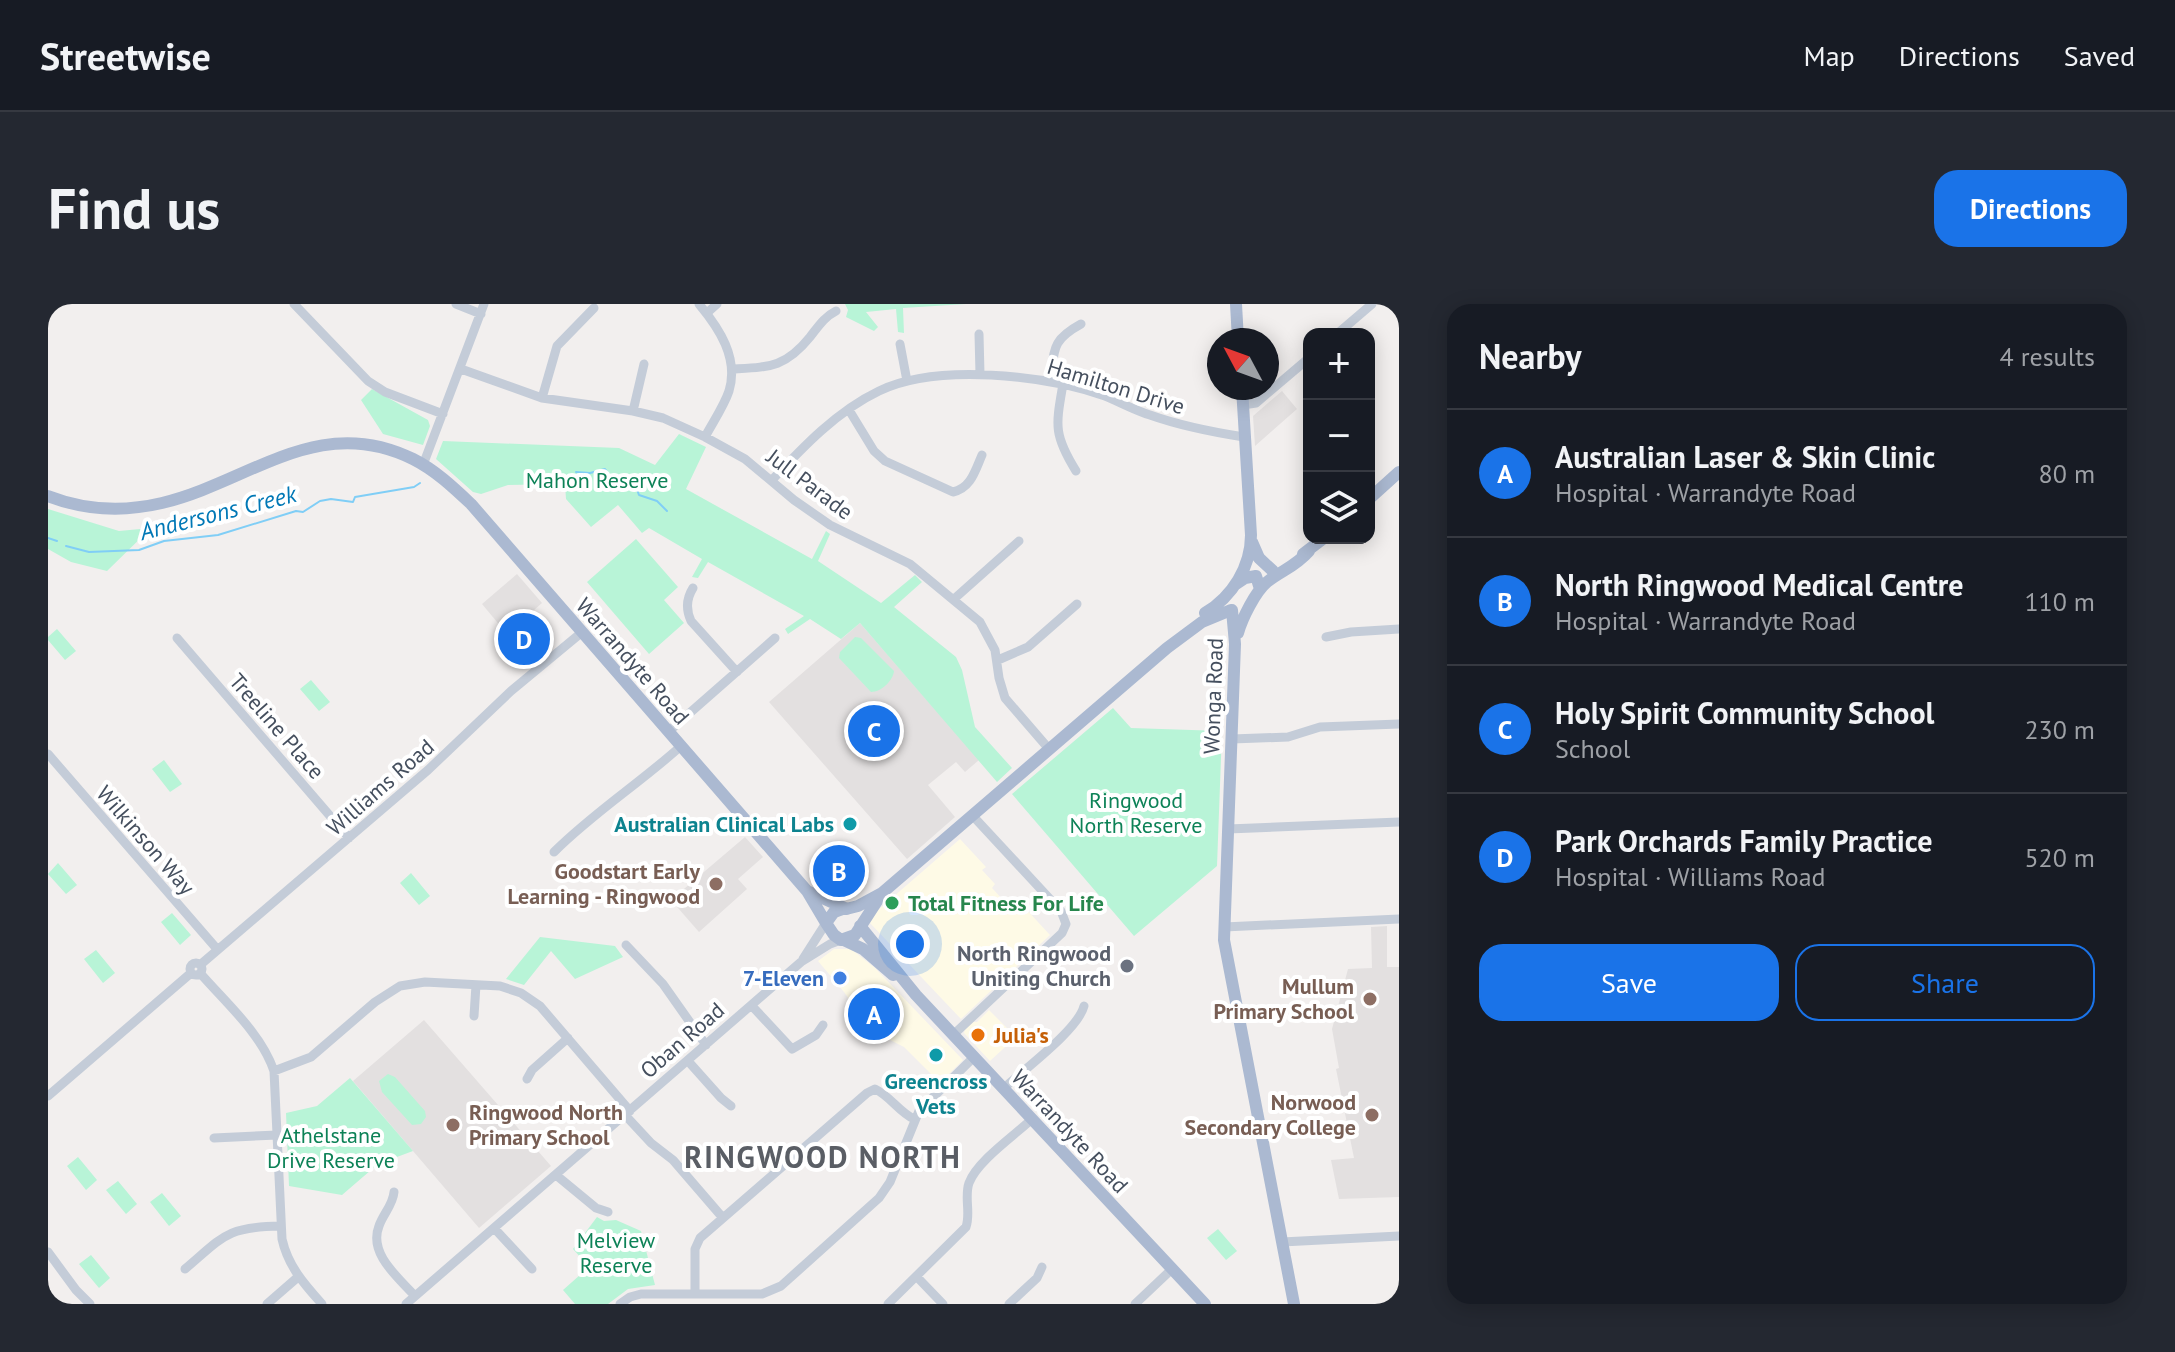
<!DOCTYPE html>
<html lang="en">
<head>
<meta charset="utf-8">
<style>
  :root { --surface:#171b24; --page:#242831; --text:#f1f3f6; --muted:#9ea1a6; --line:#363941; --accent:#1a73e8 }
  body { margin:0; font-family:"PT Sans",sans-serif; background:var(--page); color:var(--text) }
  .controls { position:absolute; right:24px; top:24px; display:grid; overflow:hidden; border-radius:16px; box-shadow:0 4px 20px #0003 }
  .controls button { width:72px; height:72px; display:grid; place-items:center; padding:0; border:0; border-bottom:2px solid var(--line); background:var(--surface); color:var(--text); font:40px sans-serif }
  .compass { position:absolute; left:1159px; top:24px; width:72px; height:72px; border-radius:50%; background:var(--surface); box-shadow:0 4px 20px #0003; rotate:311deg }
  .you { position:absolute; left:862px; top:640px; width:28px; height:28px; margin:-20px; border:6px solid #fff; border-radius:50%; background:#1a73e8; box-shadow:0 0 0 12px #1a73e833 }
  .badge { display:grid; place-items:center; width:52px; height:52px; border-radius:50%; background:var(--accent); color:#fff; font-size:26px; font-weight:700 }
  .pin { position:absolute; translate:-50% -50%; border:4px solid #fff; box-shadow:0 2px 8px #0006 }
  .list { margin:0; padding:0; list-style:none }
  h2 { display:flex; justify-content:space-between; align-items:center; height:104px; margin:0; padding:0 32px; font-size:34px }
  h2 small { font-size:26px; font-weight:400; color:var(--muted) }
  .list li { display:grid; grid-template-columns:52px 1fr auto; gap:24px; align-items:center; box-sizing:border-box; height:128px; padding:0 32px; border-top:2px solid var(--line) }
  .list b { display:block; font-size:30px; white-space:nowrap }
  .list p { margin:0; font-size:26px; white-space:nowrap; color:var(--muted) }
  .list em { font-size:26px; font-style:normal; color:var(--muted) }
  .actions { display:flex; gap:16px; padding:24px 32px }
  .actions a { flex:1; padding:18px 0; border:2px solid var(--accent); border-radius:24px; text-align:center; font-size:28px; color:var(--accent) }
  .actions .main { background:var(--accent); color:#fff }
  .icon { flex:none; width:44px; height:44px; fill:none; stroke:currentColor; stroke-width:2; stroke-linecap:round; stroke-linejoin:round }
  .map { position:relative; flex:none; width:1351px; height:1000px; overflow:hidden; border-radius:24px }
  header { display:flex; align-items:center; gap:48px; box-sizing:border-box; height:112px; padding:0 40px; background:var(--surface); border-bottom:2px solid var(--line) }
  header strong { font-size:38px }
  nav { display:flex; gap:44px; margin-inline-start:auto; font-size:28px }
  .intro { display:flex; align-items:center; justify-content:space-between; box-sizing:border-box; height:192px; padding:0 48px }
  h1 { margin:0; font-size:56px }
  .button { padding:20px 36px; border-radius:24px; background:var(--accent); color:#fff; font-size:28px; font-weight:700 }
  main { display:flex; gap:48px; padding:0 48px }
  aside { flex:1; background:var(--surface); border-radius:24px; box-shadow:0 4px 20px #0003 }
  .map>svg:first-child { display:block }
  .commercial { fill:#fefae6 }
  .education { fill:#e3e0e0 }
  .green { fill:#b8f4d7 }
  .lines { fill:none; stroke-linecap:round; stroke-linejoin:round }
  .stream { stroke:#80cef6; stroke-width:2 }
  .minor { stroke:#c4ccd8; stroke-width:9 }
  .major { stroke:#abb9d1; stroke-width:12 }
  .culture-dot { fill:#0f9aa8; stroke:#fff; stroke-width:3 }
  .education-dot { fill:#8d6e63; stroke:#fff; stroke-width:3 }
  .leisure-dot { fill:#2e9e5b; stroke:#fff; stroke-width:3 }
  .worship-dot { fill:#6b7280; stroke:#fff; stroke-width:3 }
  .shop-dot { fill:#3f7fe0; stroke:#fff; stroke-width:3 }
  .food-dot { fill:#e8710a; stroke:#fff; stroke-width:3 }
  .labels { text-anchor:middle; stroke-width:8; stroke-linejoin:round; paint-order:stroke }
  .street-label { font-size:22px; fill:#454f5e; stroke:#fff }
  .park-label { font-size:22px; fill:#0d8257; stroke:#fff }
  .culture-label { font-size:22px; font-weight:bold; fill:#0d838f; stroke:#fff; text-anchor:end }
  .education-label { font-size:22px; font-weight:bold; fill:#785e54; stroke:#fff; text-anchor:end }
  .leisure-label { font-size:22px; font-weight:bold; fill:#27864d; stroke:#fff; text-anchor:start }
  .worship-label { font-size:22px; font-weight:bold; fill:#5b616d; stroke:#fff; text-anchor:end }
  .shop-label { font-size:22px; font-weight:bold; fill:#366cbe; stroke:#fff; text-anchor:end }
  .food-label { font-size:22px; font-weight:bold; fill:#c56008; stroke:#fff; text-anchor:start }
  .water-label { font-size:24px; font-style:italic; fill:#0078b6; stroke:#fff }
  .district-label { font-size:30px; font-weight:bold; letter-spacing:2px; fill:#5a5e65; stroke:#fff }
</style>
</head>
<body>
<header>
<strong>Streetwise</strong>
<nav><a>Map</a><a>Directions</a><a>Saved</a></nav>
</header>
<div class="intro"><h1>Find us</h1><a class="button">Directions</a></div>
<main>
<div class="map">
<svg width="1351" height="1000" viewBox="0 0 1351 1000">
  <rect width="100%" height="100%" fill="#f2efee"/>
  <path class="commercial" d="M912,535L938,563L934,566L947,580L944,584L956,597L960,594L973,608L977,604L1002,631L913,715L822,619L830,606Z
    M786,645H803L827,664L915,756L892,779L856,743L824,727L796,688L770,657Z
    M941,706L968,733L942,757L916,729L917,725L925,718H929Z"/>
  <path class="education" d="M1234,87L1249,105L1207,142L1205,112Z
    M469,270L494,299L459,330L434,300Z
    M812,319L931,456L917,468L908,458L880,481L907,513L859,555L721,398Z
    M697,533L715,553L690,575L699,585L651,628L623,596Z
    M1339,622V663H1351V893L1291,895L1283,856L1306,854L1288,765L1291,764L1284,725L1300,665L1324,664L1323,623Z
    M376,716L503,862L431,924L305,777Z"/>
  <path class="green" d="M797,0H918L855,4L856,29L850,28L848,5L818,8L830,23L826,27L798,13L800,6Z
    M324,85L380,116L382,122L375,141L335,130L313,96Z
    M631,130L658,143L638,185L764,255L778,227L782,230L770,257L833,299L867,271L874,278L846,303L908,353L914,366L927,423L964,464L949,478L812,319L793,335L762,315L740,330L737,325L756,312L660,258L650,274L644,273L654,255L601,224L594,229L570,201L543,223L518,195L517,180L460,181L433,190L425,188L388,155L395,137L571,144L607,161Z
    M0,205L71,227L103,224L59,267L23,258L0,245Z
    M588,235L630,283L616,296L636,319L601,350L539,278Z
    M9,325L28,347L17,356L0,336V333Z
    M807,333L813,334L846,367C845,377 833,388 823,388L791,354L792,348Z
    M263,376L282,398L271,407L252,385Z
    M1065,404L1083,424L1174,427L1169,562L1086,632L964,490Z
    M116,456L134,480L122,488L104,465Z
    M10,559L29,581L18,590L0,570Z
    M363,569L382,592L371,601L352,579Z
    M124,609L143,631L132,641L113,618Z
    M492,633L567,642L575,653L527,675L503,647L476,681L458,675Z
    M48,646L67,669L55,679L36,655Z
    M340,770L347,773L377,807L378,813L373,820L364,821L334,788L331,777Z
    M302,774L365,847L330,860L294,891L241,882L238,809L269,802Z
    M30,853L49,876L38,886L19,862Z
    M70,877L89,900L78,910L58,886Z
    M114,889L133,912L121,922L102,898Z
    M549,913L556,917L568,916L593,927L607,981L580,985L560,1000H527L515,986L541,963L525,945Z
    M1170,925L1189,947L1178,956L1159,934Z
    M43,951L62,974L51,984L31,960Z"/>
  <g class="lines">
    <path class="stream" d="M528,168L542,169L557,165C565,177 573,182 588,183L591,191L609,197L619,207
      M0,234L9,237
      M18,242L41,248L91,246L116,237L170,231L248,207L255,208L272,197L283,195L305,198L307,193L366,183L372,179"/>
    <path class="minor" d="M246,0L320,77L337,88L395,110
      M408,0L433,10
      M651,0C671,24 691,54 681,87C676,102 665,118 657,133
      M659,9L669,0
      M931,30L932,70
      M1289,30L1324,0
      M852,40L859,77
      M413,65L494,94L585,107L615,114L657,133L697,155L746,196L782,221L862,260L932,318L947,346L951,374L957,394L1001,445
      M684,65C721,63 737,64 762,33C770,23 776,13 788,7
      M1002,78C1007,46 1002,37 1033,20
      M1015,80C1008,121 1005,130 1028,167
      M494,94L509,42L546,4
      M1195,101L1208,99L1261,54
      M801,106L826,147L837,157L905,188C923,184 927,167 934,151
      M585,107L596,60
      M375,161L436,0
      M724,176C755,143 789,107 831,87C889,59 997,71 1057,92C1072,98 1086,106 1102,111C1133,122 1164,128 1196,133
      M645,284C638,295 638,306 643,317L689,368
      M906,295L971,237
      M1278,333L1303,328L1351,325
      M129,334L301,534
      M950,356L980,343L1029,300
      M620,428L727,334
      M1184,435L1240,433L1272,423L1351,420
      M0,450L169,645
      M1180,525L1351,518
      M506,548C545,509 592,479 633,442
      M1176,623L1351,615
      M578,641L615,680L658,741
      M755,655L778,619
      M142 665a6 6 0 1 1 12 0a6 6 0 1 1-12 0Z
      M152,661L380,466L463,387L533,329
      M152,669C178,699 213,729 226,767L234,935C240,962 256,980 274,1000
      M704,702L744,745L768,731L775,721
      M426,712L428,681
      M905,731L1014,629L1018,620L1013,607L924,511
      M640,757L673,794L683,802
      M226,767L263,753L327,698L352,682L377,678L452,682L473,689L492,702L582,807
      M479,775L484,766L520,734
      M955,785C975,766 1030,726 1036,702
      M0,792L143,669
      M577,811L603,839L625,856L675,914
      M166,834L229,831
      M508,871L548,904L560,908
      M346,888C345,901 335,910 331,922C320,950 351,974 367,992
      M446,924L484,965
      M1234,938L1351,932
      M0,948L28,986L42,1000
      M137,965C176,932 178,923 232,922
      M869,973L895,1000
      M647,990V945L652,934L819,789L827,785C842,792 851,808 866,815
      M219,1000L250,973
      M358,1000L753,658L782,640L793,636
      M572,1000L582,993L593,990H714L733,982L831,894L842,878L871,807L926,753
      M840,1000L918,923C923,909 916,893 921,879C929,857 967,831 984,815
      M961,1000L989,974L994,963
      M1087,1000L1124,965"/>
    <path class="major" d="M1188,0L1190,36
      M0,192C36,206 76,208 114,199C202,178 270,108 365,155C387,166 405,183 423,200L759,587L778,619
      M1321,195L1351,168
      M1204,238L1211,254L1225,267
      M1255,250L1276,234
      M1188,280L1197,274L1208,272L1212,285
      M1184,306L1187,340L1176,636L1246,1000
      M1157,309C1184,293 1203,263 1203,231L1194,84
      M1190,329C1194,315 1207,288 1219,278C1234,266 1247,263 1261,247
      M759,587L799,605
      M797,604L786,608L778,619L786,631L793,636L807,631L831,594
      M798,605L810,602L834,589L1119,344L1154,318L1183,306
      M812,622L868,691L1157,1000
      M796,636L815,645L845,671"/>
  </g>
  <g class="culture-dot">
    <circle cx="802" cy="520" r="8"/>
    <circle cx="888" cy="751" r="8"/>
  </g>
  <g class="education-dot">
    <circle cx="668" cy="580" r="8"/>
    <circle cx="1322" cy="695" r="8"/>
    <circle cx="1324" cy="811" r="8"/>
    <circle cx="405" cy="821" r="8"/>
  </g>
  <circle class="leisure-dot" cx="844" cy="599" r="8"/>
  <circle class="worship-dot" cx="1079" cy="662" r="8"/>
  <circle class="shop-dot" cx="792" cy="674" r="8"/>
  <circle class="food-dot" cx="930" cy="731" r="8"/>
  <g class="labels">
    <g class="street-label">
      <text transform="translate(1068 82) rotate(17)" y="8">Hamilton Drive</text>
      <text transform="translate(762 180) rotate(37)" y="8">Jull Parade</text>
      <text transform="translate(585 357) rotate(49)" y="8">Warrandyte Road</text>
      <text transform="translate(1165 392) rotate(-88)" y="8">Wonga Road</text>
      <text transform="translate(229 422) rotate(49)" y="8">Treeline Place</text>
      <text transform="translate(332 483) rotate(-41)" y="8">Williams Road</text>
      <text transform="translate(98 536) rotate(49)" y="8">Wilkinson Way</text>
      <text transform="translate(634 736) rotate(-41)" y="8">Oban Road</text>
      <text transform="translate(1022 827) rotate(47)" y="8">Warrandyte Road</text>
    </g>
    <g class="park-label">
      <text x="549" y="184">Mahon Reserve</text>
      <text x="1088" y="504">Ringwood<tspan x="1088" dy="25">North Reserve</tspan></text>
      <text x="283" y="839">Athelstane<tspan x="283" dy="25">Drive Reserve</tspan></text>
      <text x="568" y="944">Melview<tspan x="568" dy="25">Reserve</tspan></text>
    </g>
    <g class="culture-label">
      <text x="786" y="528">Australian Clinical Labs</text>
      <text x="888" y="785" text-anchor="middle">Greencross<tspan x="888" dy="25">Vets</tspan></text>
    </g>
    <g class="education-label">
      <text x="652" y="575">Goodstart Early<tspan x="652" dy="25">Learning - Ringwood</tspan></text>
      <text x="1306" y="690">Mullum<tspan x="1306" dy="25">Primary School</tspan></text>
      <text x="1308" y="806">Norwood<tspan x="1308" dy="25">Secondary College</tspan></text>
      <text x="421" y="816" text-anchor="start">Ringwood North<tspan x="421" dy="25">Primary School</tspan></text>
    </g>
    <g class="leisure-label">
      <text x="860" y="607">Total Fitness For Life</text>
    </g>
    <g class="worship-label">
      <text x="1063" y="657">North Ringwood<tspan x="1063" dy="25">Uniting Church</tspan></text>
    </g>
    <g class="shop-label">
      <text x="776" y="682">7-Eleven</text>
    </g>
    <g class="food-label">
      <text x="946" y="739">Julia's</text>
    </g>
    <g class="water-label">
      <text transform="translate(170 209) rotate(-14)" y="8">Andersons Creek</text>
    </g>
    <g class="district-label">
      <text x="775" y="864">RINGWOOD NORTH</text>
    </g>
  </g>
</svg>
<div class="controls">
<button>+</button>
<button>−</button>
<button><svg class="icon" aria-label="layers" viewBox="0 0 24 24"><path d="M12 4l9 5-9 5-9-5zM3 14l9 5 9-5"/></svg></button>
</div>
<svg class="compass" viewBox="-18 -18 36 36"><path d="M0-13l5 13h-10z" fill="#e53935"/><path d="M0 13l5-13h-10z" fill="#9ea1a6"/></svg>
<div class="you"></div>
<div class="pin badge" style="left:826px;top:710px">A</div>
<div class="pin badge" style="left:791px;top:567px">B</div>
<div class="pin badge" style="left:826px;top:427px">C</div>
<div class="pin badge" style="left:476px;top:335px">D</div>
</div>
<aside>
<h2>Nearby<small>4 results</small></h2>
<ul class="list">
<li><span class="badge">A</span><div><b>Australian Laser &amp; Skin Clinic</b><p>Hospital · Warrandyte Road</p></div><em>80 m</em></li>
<li><span class="badge">B</span><div><b>North Ringwood Medical Centre</b><p>Hospital · Warrandyte Road</p></div><em>110 m</em></li>
<li><span class="badge">C</span><div><b>Holy Spirit Community School</b><p>School</p></div><em>230 m</em></li>
<li><span class="badge">D</span><div><b>Park Orchards Family Practice</b><p>Hospital · Williams Road</p></div><em>520 m</em></li>
</ul>
<div class="actions"><a class="main">Save</a><a>Share</a></div>
</aside>
</main>
</body>
</html>
